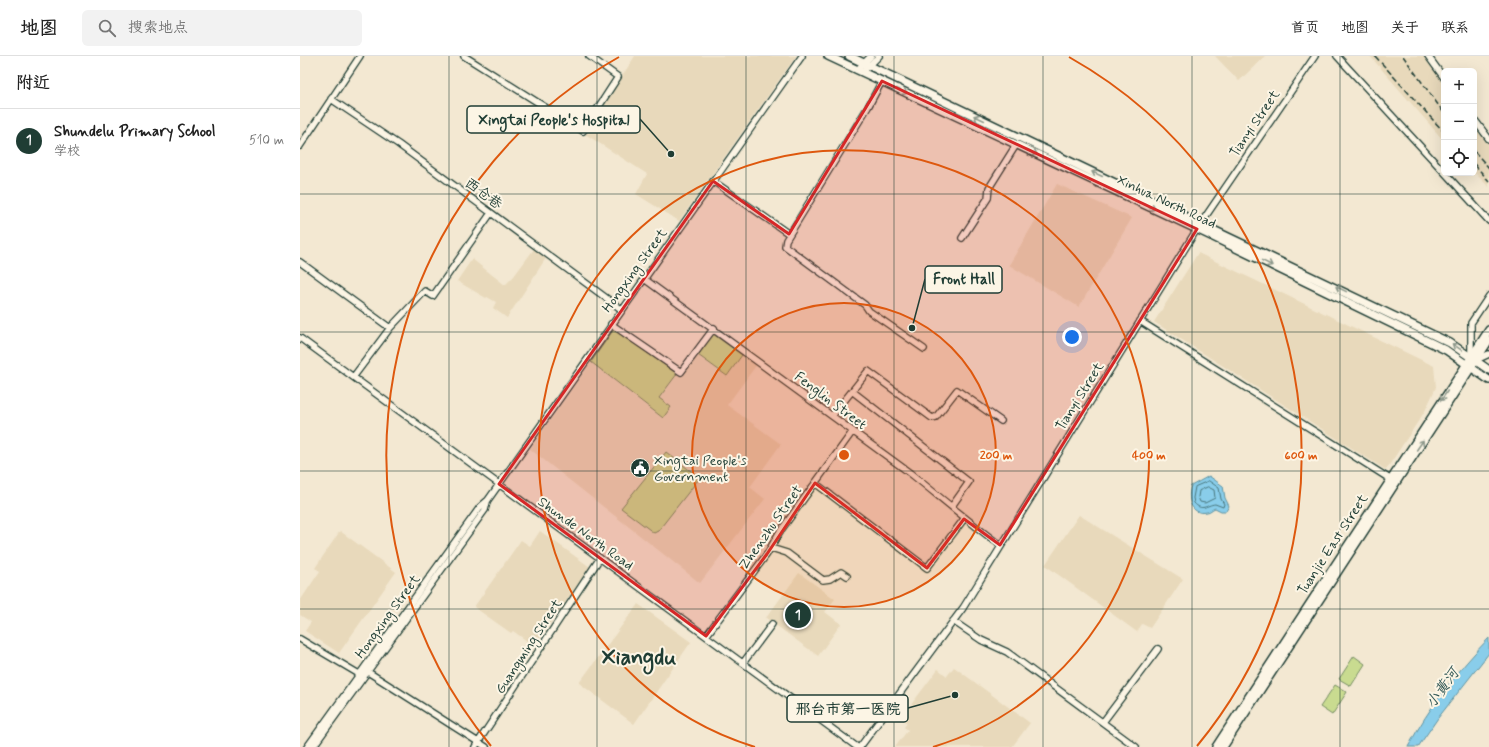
<!DOCTYPE html>
<html lang="zh">
<head>
<meta charset="utf-8">
<style>
  :root { --surface:#fff; --page:#f2f2f2; --text:#222; --muted:#767676; --line:#e0e0e0; --accent:#1f3d34 }
  body { margin:0; font-family:Mynerve,"LXGW WenKai TC",sans-serif; background:var(--page); color:var(--text) }
  .controls { position:absolute; right:12px; top:12px; display:grid; overflow:hidden; border-radius:6px; box-shadow:0 4px 16px #0002 }
  .controls button { width:36px; height:36px; display:grid; place-items:center; padding:0; border:0; border-bottom:1px solid var(--line); background:var(--surface); color:var(--text); font:20px sans-serif }
  .you { position:absolute; left:772px; top:281px; width:14px; height:14px; margin:-10px; border:3px solid #fff; border-radius:50%; background:#1a73e8; box-shadow:0 0 0 6px #1a73e833 }
  .badge { display:grid; place-items:center; width:26px; height:26px; border-radius:50%; background:var(--accent); color:#fff; font-size:13px; font-weight:700 }
  .pin { position:absolute; translate:-50% -50%; border:2px solid #fff; box-shadow:0 1px 4px #0006 }
  .list { margin:0; padding:0; list-style:none }
  h2 { display:flex; justify-content:space-between; align-items:center; height:52px; margin:0; padding:0 16px; font-size:17px }
  h2 small { font-size:13px; font-weight:400; color:var(--muted) }
  .list li { display:grid; grid-template-columns:26px 1fr auto; gap:12px; align-items:center; box-sizing:border-box; height:64px; padding:0 16px; border-top:1px solid var(--line) }
  .list b { display:block; font-size:15px; white-space:nowrap }
  .list p { margin:0; font-size:13px; white-space:nowrap; color:var(--muted) }
  .list em { font-size:13px; font-style:normal; color:var(--muted) }
  .icon { flex:none; width:22px; height:22px; fill:none; stroke:currentColor; stroke-width:2; stroke-linecap:round; stroke-linejoin:round }
  .map { position:relative; flex:none; width:1189px; height:691px; overflow:hidden }
  header { display:flex; align-items:center; gap:24px; box-sizing:border-box; height:56px; padding:0 20px; background:var(--surface); border-bottom:1px solid var(--line) }
  header strong { font-size:19px }
  nav { display:flex; gap:22px; margin-inline-start:auto; font-size:14px }
  .search { width:280px; height:36px; background:var(--page); display:flex; align-items:center; gap:10px; box-sizing:border-box; padding:0 14px; border-radius:6px; color:var(--muted); font-size:15px }
  main { display:flex }
  aside { flex:1; background:var(--surface) }
  .map>svg:first-child { display:block }
  .built { fill:#e8d9bb }
  .green { fill:#c9db90; stroke:#748c62 }
  .water { fill:#89cdea; stroke:#5f93a1 }
  .lines { fill:none; stroke-linecap:round; stroke-linejoin:round }
  .shore { stroke:#49777d; stroke-width:1 }
  .minor-casing { stroke:#1f3d34; stroke-width:8 }
  .major-casing { stroke:#1f3d34; stroke-width:10 }
  .minor { stroke:#fcf5e5; stroke-width:5.5 }
  .major { stroke:#fcf5e5; stroke-width:7 }
  .rail { stroke:#1f3d34; stroke-width:1.5; stroke-dasharray:6 3; stroke-linecap:butt }
  .oneway { stroke:#8e998c }
  .marked { fill:#d62828; fill-opacity:0.2; stroke:#d62828; stroke-width:3; stroke-linejoin:round }
  .grid { fill:none; stroke:#1f3d34; stroke-width:1; stroke-opacity:0.55 }
  .ring { fill:none; stroke:#de580e; stroke-width:2 }
  .labels { text-anchor:middle; stroke-width:4; stroke-linejoin:round; paint-order:stroke }
  .street-label { font-size:14px; fill:#1f3d34; stroke:#fcf5e5 }
  .poi-label { font-size:14px; fill:#1f3d34; stroke:#fcf5e5; text-anchor:start }
  .water-label { font-size:15px; font-style:italic; fill:#345a58; stroke:#fcf5e5 }
  .town-label { font-size:22px; font-weight:bold; fill:#1f3d34; stroke:#fcf5e5 }
  .centre { fill:#de580e; stroke:#fcf5e5; stroke-width:2 }
  .ring-label { font-size:12px; text-anchor:middle; font-weight:bold; fill:#de580e; stroke:#fcf5e5; stroke-width:4; stroke-linejoin:round; paint-order:stroke }
  .leader { fill:none; stroke:#1f3d34; stroke-width:1.5 }
  .callout-dot { fill:#1f3d34; stroke:#fcf5e5; stroke-width:1.5 }
  .callout { fill:#fcf5e5; stroke:#1f3d34; stroke-width:1.5 }
  .callout-label { font-size:15px; text-anchor:middle; font-weight:bold; fill:#1f3d34 }
</style>
</head>
<body>
<header>
<strong>地图</strong>
<div class="search"><svg class="icon" aria-label="search" viewBox="0 0 24 24"><circle cx="10" cy="10" r="6"/><path d="M15 15l6 6"/></svg>搜索地点</div>
<nav><a>首页</a><a>地图</a><a>关于</a><a>联系</a></nav>
</header>
<main>
<aside>
<h2>附近<small></small></h2>
<ul class="list">
<li><span class="badge">1</span><div><b>Shundelu Primary School</b><p>学校</p></div><em>510 m</em></li>
</ul>
</aside>
<div class="map">
<svg width="1189" height="691" viewBox="0 0 1189 691">
  <rect width="100%" height="100%" fill="#f3e8d2"/>
  <filter id="ink" filterUnits="userSpaceOnUse"><feTurbulence type="fractalNoise" baseFrequency=".025" numOctaves="2"/><feDisplacementMap in="SourceGraphic" scale="8" xChannelSelector="R" yChannelSelector="G"/><feConvolveMatrix kernelMatrix="1 2 1 2 8 2 1 2 1" color-interpolation-filters="sRGB"/></filter>
  <g filter="url(#ink)">
    <path class="built" d="M335,0H496L379,165L336,138L347,118L285,78Z
      M915,0H965L939,25Z
      M1070,0H1124L1144,27V85Z
      M1174,69L1189,89V131L1174,116Z
      M757,128L832,162L779,251L709,209Z
      M234,193L246,202L207,262L193,252L196,246L187,241L186,242L157,225L172,203L205,229L214,220Z
      M898,197L1134,310L1136,331L1132,340L1125,355L1086,414L854,266Z
      M444,297L458,307L427,349L481,388L450,431L465,443L400,527L230,393L291,306L362,362L359,343L377,318L382,320L398,299L427,320Z
      M779,459L883,523L850,572L842,568L837,576L745,509Z
      M40,475L96,516L39,597L5,575L11,566L0,559V545L20,515L15,512Z
      M240,475L290,511L234,590L213,575L211,577L174,551L221,484L230,490Z
      M499,517L535,543L525,556L541,568L518,600L466,562Z
      M338,548L391,586L334,668L279,627Z
      M654,611L730,667L712,691H595L608,674L604,671L607,667L601,662L638,613L647,620Z"/>
    <path class="green" d="M314,273L377,318L359,342L371,351L363,362L291,306Z
      M413,278L442,299L427,320L398,299Z
      M366,396L396,419L398,424L358,475L354,477L321,452Z
      M1054,600L1065,608L1051,630L1039,623Z
      M1035,629L1047,636L1032,659L1020,651Z"/>
    <path class="water" d="M909,420L923,430L925,442L929,450L926,455H921L915,452C912,453 910,456 907,456C890,460 887,441 891,430Z
      M1189,582V597L1138,662L1118,691H1108C1129,651 1158,614 1189,582Z"/>
    <g class="lines">
      <path class="shore" d="M909,425L919,432L921,443L924,448L923,451L915,448C906,449 902,456 894,447L893,442L895,431Z
        M908,431L914,434L915,442L905,447L900,446L898,441L899,435Z"/>
      <g class="minor-casing">
        <path id="minor" d="M164,0L283,75L318,21L289,0
          M1037,0L1144,116
          M1128,0L1144,22
          M557,14L571,0
          M563,16L579,0
          M582,25L568,51L486,184L485,190L565,249L569,255L624,293
          M31,43L98,88L321,253
          M1174,63L1189,83
          M0,90L60,0
          M1145,117L1189,165
          M413,125L489,178
          M662,182L688,142L689,132L716,89
          M0,206L90,272
          M343,222L610,417C640,441 669,466 700,489
          M840,265L1090,423
          M311,268L381,316L414,272
          M0,282L557,691
          M1171,301V267L1189,240
          M1176,304L1189,298
          M54,320L90,272L125,235L133,240L191,157
          M552,335L669,426L652,450
          M532,360L568,315L632,362L636,361L657,334L701,365
          M515,427L627,512L664,463
          M471,492L487,497L523,524L530,523L541,516L547,520
          M653,565L681,584L707,596L836,691
          M406,580L467,498L479,477L553,375
          M0,583L59,618
          M443,607L472,568
          M68,616L186,691
          M803,666L858,593
          M7,691L180,451L188,444L502,0
          M13,691L185,454L187,446
          M175,691L300,502
          M560,691L663,552L897,173L1015,0"/>
      </g>
      <g class="major-casing">
        <path id="major" d="M528,0L905,177L1146,294L1189,324
          M549,0L1150,287L1189,314
          M916,691L1189,274
          M923,691L1189,284"/>
      </g>
      <use href="#minor" class="minor"/>
      <use href="#major" class="major"/>
      <path class="rail" d="M1075,0L1144,76
        M1103,0L1144,57
        M1174,95L1189,112
        M1174,108L1189,125"/>
    </g>
    <defs><path id="oneway-shaft" d="M-6 0H5M1.5-3L5.5 0L1.5 3" fill="none" stroke-width="1.6" stroke-linecap="round" stroke-linejoin="round"/></defs>
    <g class="oneway">
      <use href="#oneway-shaft" transform="translate(602 35) rotate(26)"/>
      <use href="#oneway-shaft" transform="translate(679 62) rotate(-155)"/>
      <use href="#oneway-shaft" transform="translate(732 96) rotate(25)"/>
      <use href="#oneway-shaft" transform="translate(797 118) rotate(-155)"/>
      <use href="#oneway-shaft" transform="translate(850 151) rotate(25)"/>
      <use href="#oneway-shaft" transform="translate(967 207) rotate(26)"/>
      <use href="#oneway-shaft" transform="translate(1041 233) rotate(-154)"/>
      <use href="#oneway-shaft" transform="translate(1157 291) rotate(-145)"/>
      <use href="#oneway-shaft" transform="translate(1144 340) rotate(124)"/>
      <use href="#oneway-shaft" transform="translate(1120 389) rotate(-56)"/>
    </g>
  </g>
  <path class="marked" d="M582,25L897,173L700,489L664,463L627,512L515,427L467,498L406,580L199,428L413,125L489,178Z"/>
  <path class="grid" d="M149,0V691M297,0V691M446,0V691M594,0V691M743,0V691M892,0V691M1040,0V691M0,138H1189M0,276H1189M0,415H1189M0,553H1189"/>
  <circle cx="544" cy="399" r="152" fill="#de580e" fill-opacity=".12"/>
  <g class="ring">
    <circle cx="544" cy="399" r="152"/>
    <path d="M455 691A305 305 0 1 1 633 691"/>
    <path d="M191 690A457 457 0 0 1 319 1M769 1A457 457 0 0 1 897 690"/>
  </g>
  <defs>
    <g id="civic-disc" transform="scale(1)"><circle r="9.5" fill="#1f3d34" stroke="#fcf5e5"/><path d="M-.6-6.5H3V-4.5H.6V-3L4-1V1h2V6H-6V1h2V-1L-.6-3ZM-1.2 2.5V6h2.4V2.5Z" fill="#fff"/></g>
  </defs>
  <g fill-rule="evenodd">
    <use href="#civic-disc" x="340" y="412"/>
  </g>
  <g class="labels">
    <g class="street-label">
      <text transform="translate(954 67) rotate(-56)" y="5">Tianyi Street</text>
      <text transform="translate(184 137) rotate(36)" y="5">西仓巷</text>
      <text transform="translate(867 145) rotate(25)" y="5">Xinhua North Road</text>
      <text transform="translate(334 214) rotate(-54)" y="5">Hongxing Street</text>
      <text transform="translate(779 340) rotate(-58)" y="5">Tianyi Street</text>
      <text transform="translate(531 344) rotate(37)" y="5">Fenglin Street</text>
      <text transform="translate(470 471) rotate(-55)" y="5">Zhenzhu Street</text>
      <text transform="translate(286 477) rotate(36)" y="5">Shunde North Road</text>
      <text transform="translate(1032 488) rotate(-57)" y="5">Tuanjie East Street</text>
      <text transform="translate(87 560) rotate(-54)" y="5">Hongxing Street</text>
      <text transform="translate(228 590) rotate(-57)" y="5">Guangming Street</text>
    </g>
    <g class="poi-label">
      <text x="354" y="409">Xingtai People's<tspan x="354" dy="16">Government</tspan></text>
    </g>
    <g class="water-label">
      <text transform="translate(1142 632) rotate(-54)" y="5">小黄河</text>
    </g>
    <g class="town-label">
      <text x="339" y="608">Xiangdu</text>
    </g>
  </g>
  <circle cx="544" cy="399" r="6" class="centre"/>
  <g class="ring-label">
    <text x="696" y="403">200 m</text>
    <text x="849" y="403">400 m</text>
    <text x="1001" y="403">600 m</text>
  </g>
  <path class="leader" d="M371 98L340 63M612 272L625 223M655 639L608 652"/>
  <g class="callout-dot">
    <circle cx="371" cy="98" r="4"/>
    <circle cx="612" cy="272" r="4"/>
    <circle cx="655" cy="639" r="4"/>
  </g>
  <g class="callout">
    <rect x="167" y="50" width="173" height="27" rx="4"/>
    <rect x="625" y="210" width="77" height="27" rx="4"/>
    <rect x="487" y="639" width="121" height="27" rx="4"/>
  </g>
  <g class="callout-label">
    <text x="254" y="69">Xingtai People's Hospital</text>
    <text x="664" y="228">Front Hall</text>
    <text x="548" y="658">邢台市第一医院</text>
  </g>
</svg>
<div class="controls">
<button>+</button>
<button>−</button>
<button><svg class="icon" aria-label="locate" viewBox="0 0 24 24"><circle cx="12" cy="12" r="6"/><path d="M12 2v4M12 18v4M2 12h4M18 12h4"/></svg></button>
</div>
<div class="you"></div>
<div class="pin badge" style="left:498px;top:559px">1</div>
</div>
</main>
</body>
</html>
